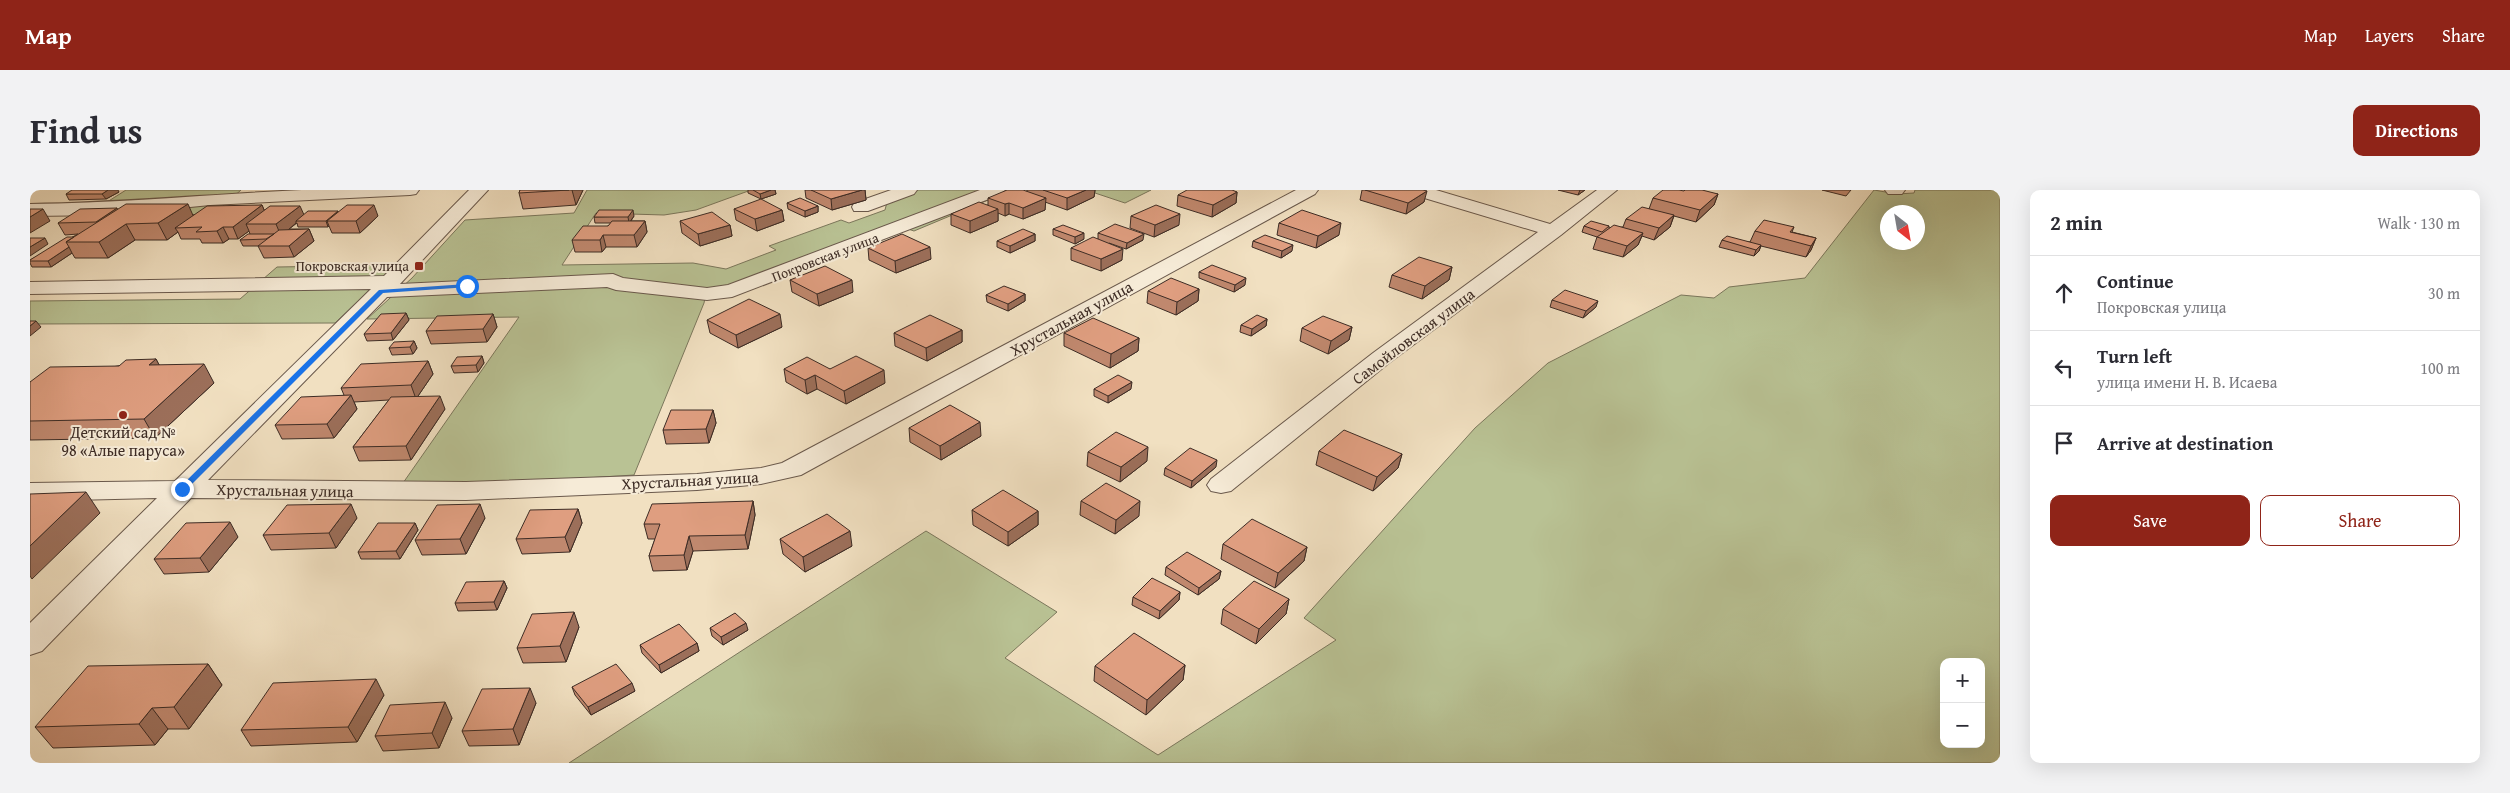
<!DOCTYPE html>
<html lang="en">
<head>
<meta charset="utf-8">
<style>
  :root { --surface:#fff; --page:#f2f2f3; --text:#2b2b33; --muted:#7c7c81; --line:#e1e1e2; --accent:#8f2418 }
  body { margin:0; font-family:"Gentium Book Plus",serif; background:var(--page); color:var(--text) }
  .controls { position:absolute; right:15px; bottom:15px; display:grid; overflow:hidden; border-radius:10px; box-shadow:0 5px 20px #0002 }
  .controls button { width:45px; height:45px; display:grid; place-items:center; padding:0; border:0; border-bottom:1px solid var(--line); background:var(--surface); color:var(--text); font:25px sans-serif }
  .compass { position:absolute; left:1850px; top:15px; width:45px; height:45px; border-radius:50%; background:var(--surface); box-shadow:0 5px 20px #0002; rotate:149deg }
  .stop { position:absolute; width:15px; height:15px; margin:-11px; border:4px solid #1a73e8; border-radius:50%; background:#fff }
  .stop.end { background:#1a73e8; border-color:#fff; box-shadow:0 1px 5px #0008 }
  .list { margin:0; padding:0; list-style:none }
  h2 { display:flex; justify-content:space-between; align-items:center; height:65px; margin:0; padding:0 20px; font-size:21px }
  h2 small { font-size:16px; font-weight:400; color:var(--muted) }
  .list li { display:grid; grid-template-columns:32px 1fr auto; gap:15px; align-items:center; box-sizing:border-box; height:75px; padding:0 20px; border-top:1px solid var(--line) }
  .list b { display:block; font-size:19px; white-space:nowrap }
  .list p { margin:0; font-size:16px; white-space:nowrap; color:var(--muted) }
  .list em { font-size:16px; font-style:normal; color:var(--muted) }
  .actions { display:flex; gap:10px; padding:15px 20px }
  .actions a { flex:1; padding:11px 0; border:1px solid var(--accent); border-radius:10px; text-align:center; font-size:18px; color:var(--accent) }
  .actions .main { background:var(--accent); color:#fff }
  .icon { flex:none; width:28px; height:28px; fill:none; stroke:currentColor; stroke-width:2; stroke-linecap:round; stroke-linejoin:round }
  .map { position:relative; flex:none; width:1970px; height:573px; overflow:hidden; border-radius:10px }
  header { display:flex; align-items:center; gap:30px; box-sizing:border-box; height:70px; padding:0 25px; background:var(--accent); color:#fff }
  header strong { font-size:24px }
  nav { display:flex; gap:28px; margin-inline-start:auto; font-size:18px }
  .intro { display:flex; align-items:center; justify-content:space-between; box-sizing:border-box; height:120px; padding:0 30px }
  h1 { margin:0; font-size:35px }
  .button { padding:12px 22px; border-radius:10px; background:var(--accent); color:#fff; font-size:18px; font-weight:700 }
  main { display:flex; gap:30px; padding:0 30px }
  aside { flex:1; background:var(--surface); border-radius:10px; box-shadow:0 5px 20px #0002 }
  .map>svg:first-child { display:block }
  .green { fill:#b9c294; stroke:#7b775c; fill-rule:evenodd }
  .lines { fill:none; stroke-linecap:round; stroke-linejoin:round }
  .street-casing { stroke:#6a594c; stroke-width:2 }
  .street { fill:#f6ebd7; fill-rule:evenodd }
  .wall { fill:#c0886e; stroke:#3d2c25 }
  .shaded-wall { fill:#9c6f5a; stroke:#3d2c25 }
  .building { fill:#df9e80; stroke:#3d2c25 }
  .route { fill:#1a73e8 }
  .poi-dot { fill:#8f2418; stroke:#f6ebd7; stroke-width:2 }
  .labels { text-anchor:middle; stroke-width:4; stroke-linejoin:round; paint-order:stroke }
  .far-street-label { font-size:14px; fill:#3d2c25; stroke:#f6ebd7 }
  .far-poi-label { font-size:14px; fill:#3d2c25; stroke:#f6ebd7; text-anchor:end }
  .street-label { font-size:16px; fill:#3d2c25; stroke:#f6ebd7 }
  .poi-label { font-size:16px; fill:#3d2c25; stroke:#f6ebd7 }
</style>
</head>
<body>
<header>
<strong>Map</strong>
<nav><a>Map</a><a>Layers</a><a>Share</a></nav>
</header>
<div class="intro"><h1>Find us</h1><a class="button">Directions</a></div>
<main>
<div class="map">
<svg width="1970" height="573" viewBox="0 0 1970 573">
  <rect width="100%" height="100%" fill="#f1e0c1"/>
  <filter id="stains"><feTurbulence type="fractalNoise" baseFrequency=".004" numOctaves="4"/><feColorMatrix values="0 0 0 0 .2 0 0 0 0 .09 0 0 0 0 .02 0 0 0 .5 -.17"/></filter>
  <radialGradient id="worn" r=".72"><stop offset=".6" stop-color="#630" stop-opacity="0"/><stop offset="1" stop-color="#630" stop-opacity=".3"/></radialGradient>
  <path class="green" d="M96,0H211L183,25L55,26Z
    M557,0H721L666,20L634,25L566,23L532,75L663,73L696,79L746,60L739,56L811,30L819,33L855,20L859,4L868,0H982L884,41L866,35L695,97L677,98L674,113L604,285L443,295L373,293L489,127L337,129L382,88L435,30L544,23Z
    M1056,0H1121L1095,13Z
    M1844,0L1867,4L1884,3L1885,0H1970V573H539L896,341L1027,422L975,468L1128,565L1306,450L1274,428L1445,238L1518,173L1651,105L1684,108L1699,97L1775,88ZM1858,22H1888V52H1858ZM1914,472H1951V554H1914Z
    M366,75L305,133L0,134V111L210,109L247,77Z"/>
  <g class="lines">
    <g class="street-casing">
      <path id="street" d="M272,0H389L386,4L380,5L180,15L81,25L0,26V14C91,13 181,4 272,0Z
        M439,0H458L370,94L583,84L593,88L677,98L698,95L950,0H975L972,4L702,107L677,110L586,100L577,97L357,107L178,290L436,292L667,284L731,278L752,273L1266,0H1288L1285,4L771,285L731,294L667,300L436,310L161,308L12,461L0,465V433L127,308L0,311V293L145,291L341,99L0,104V92L354,86Z
        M861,0H887L884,4L838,21H824L822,17L824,13Z
        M1378,0H1406L1520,34L1567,0H1587L1531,45L1359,173L1201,301L1191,303L1181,301L1177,295L1181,289L1343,163L1508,42L1381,4Z
        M1855,0H1875L1872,4H1858Z"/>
    </g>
    <use href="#street" class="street"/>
  </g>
  <path class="wall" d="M490,0H553L546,15L493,19L489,3Z
    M718,0H745L746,4L731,9L718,3Z
    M775,0H835L836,10L802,20L776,8Z
    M997,0H1065L1064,7L1037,20L1015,12V20L993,29L979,24L975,26L968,23V31L940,43L921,35V24L958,15V8L997,1Z
    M1332,0H1393L1394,12L1376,24L1330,10Z
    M1528,0H1555L1548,5Z
    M1792,0H1821L1816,6Z
    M1654,1L1688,4L1684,15L1666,32L1644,26L1640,37L1624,50L1612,46L1608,55L1593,67L1563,59L1567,47L1552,42L1554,36H1579V38L1593,37L1596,29L1619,19L1623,8Z
    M89,2L76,9L39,10L36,4Z
    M1207,2L1206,13L1182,27L1147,16L1148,5Z
    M757,13L788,16V22L775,27L758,19Z
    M232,15L234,20L274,25L308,22L348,26L330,43H302L299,36L298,37H268L267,33L259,39H279L284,51L264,67L234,68L228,56H213L210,50L220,44L219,41L208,49H199L193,53H172L170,49H151L148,42L137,50H105L78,68H45L42,63L21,77H2L0,73V70L48,44L35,45L28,33L87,20L163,25Z
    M704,19L752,20L754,31L727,41L706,30Z
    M604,26L601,31H615L617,42L607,57H576L572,62H545L542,50L578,36L581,33H565L564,27Z
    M1101,26L1149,35L1124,47L1100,38Z
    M650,31L700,35L702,46L670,56L652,43Z
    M1249,33L1309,45L1286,58L1247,45Z
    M1764,37L1762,42L1786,48L1781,60L1776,67L1731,56L1729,61L1724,66L1689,57L1692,50L1720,52L1725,41Z
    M1023,39L1054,49L1045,54L1023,45Z
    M1068,43L1113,50L1096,59L1079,53L1092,70L1071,81L1041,70V58L1068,49Z
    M1005,44V51L980,63L967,57V51Z
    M1223,51L1262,61L1251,68L1222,57Z
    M838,58L901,69L866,83L839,70Z
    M1422,77L1419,90L1392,109L1359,97L1362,85Z
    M1169,82L1215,95L1204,102L1169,88Z
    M760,90L823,102L789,116L762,102Z
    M1169,99L1168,111L1146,125L1117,113L1118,101Z
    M995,104V111L978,121L957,112L956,105Z
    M1522,110L1566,117L1553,128L1520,117Z
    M376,123L379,130L363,150L337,151L334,144Z
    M463,124L467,137L457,152L401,154L396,141Z
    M1237,129L1236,136L1221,146L1210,142L1211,135Z
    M677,130L752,137L708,158L680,143Z
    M1322,137L1319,150L1298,164L1270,151L1272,138Z
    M932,140V152L897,171L865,156L864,143Z
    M1034,143L1109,148L1108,161L1080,178L1034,156Z
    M384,151L387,158L383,164L362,165L359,158Z
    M452,166L454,173L448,182L424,183L421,176Z
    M126,169L129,175L184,193L125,248L0,250V192Z
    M398,171L403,184L388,206L415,219L381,270L329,271L323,257L359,210L324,212L327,219L304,248L252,249L245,235L314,205L311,198Z
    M754,179H800L855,193L816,214L787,199L777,204L756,192Z
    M1064,199H1101L1078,213L1064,206Z
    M683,220L686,233L679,253L636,254L633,240Z
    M879,238L951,246L911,270L880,252Z
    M1289,261L1372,264L1368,278L1343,301L1286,275Z
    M1058,262L1117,271L1090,292L1057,276Z
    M1186,277L1161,298L1134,285L1135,278Z
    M723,311L725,325L718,359L663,361L657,380L623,381L619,366L625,349H618L614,334Z
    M1051,311L1109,326L1085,344L1050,325Z
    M548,319L552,333L540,362L492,364L486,349Z
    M942,320L1008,321V335L978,356L943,335Z
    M327,328L306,358L241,360L233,345Z
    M455,328L436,364L392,365L385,350Z
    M385,333L388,340L370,369H331L328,362Z
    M208,347L179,382L134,384L124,369Z
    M750,349L822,356L775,382L753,364Z
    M1193,354L1277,357L1274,371L1245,398L1191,369Z
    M1136,377L1191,381L1189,389L1168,405L1135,385Z
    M474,391L477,398L467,420L428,421L425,413Z
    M1150,402L1149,410L1129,429L1102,415L1103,407Z
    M1259,409L1256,424L1226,454L1191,434L1193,419Z
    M549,437L536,472L493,473L487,458Z
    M680,438L718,440L693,455L682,446Z
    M667,453L669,461L631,483L612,463L610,455Z
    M178,474L192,495L159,539H138L125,555L23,558L5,537Z
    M1155,475L1153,490L1116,525L1064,491L1065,476Z
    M542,497L605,501L561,525L545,505Z
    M354,505L327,552L221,556L211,540Z
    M506,513L489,555L439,556L432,541Z
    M422,528L409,558L353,561L345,546Z"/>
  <path class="shaded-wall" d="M78,0H88L89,2L76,9L72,4Z
    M542,0H553L546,15Z
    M741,0H745L746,4L731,9L730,4Z
    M832,0H835L836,10L802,20L801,9Z
    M1056,0H1065L1064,7L1037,20V8Z
    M1550,0H1555L1548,5Z
    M1397,1L1394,12L1376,24L1378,13Z
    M1207,2L1206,13L1182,27L1183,15Z
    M1688,4L1684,15L1666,32L1670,20Z
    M1016,8L1015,20L993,29V18Z
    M979,13V24L975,26V14Z
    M158,14L165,30L145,38L148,42L137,50L128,33Z
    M232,15L237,27L216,34L219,41L208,49L203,37Z
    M344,15L348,26L330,43L326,31Z
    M270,16L275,27L266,31V33L251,46L246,34Z
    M788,16V22L775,27V21Z
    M87,18L93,30L66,32Z
    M13,19L20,31L0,43V27Z
    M968,19V31L940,43V31Z
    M603,20L604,26L599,33L598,27Z
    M752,20L754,31L727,41L725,29Z
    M308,21L310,27L297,31L299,36L298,37L296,31Z
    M1150,24L1149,35L1124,47L1125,35Z
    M1644,25L1640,37L1624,50L1629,38Z
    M615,31L617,42L607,57L604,45Z
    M1311,33L1309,45L1286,58L1288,46Z
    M96,34L105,50L78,68L69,52Z
    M700,35L702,46L670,56L668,44Z
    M193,37L199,49L193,53L187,41Z
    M279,39L284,51L264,67L259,56Z
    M1054,43V49L1045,54V47Z
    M1613,43L1608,55L1593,67L1597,56Z
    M1005,44V51L980,63V56Z
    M1114,44L1113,50L1096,59L1097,53Z
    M573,45L576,57L572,62L570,50Z
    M15,48L18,54L0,66V57Z
    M1786,48L1781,60L1776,67L1781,56Z
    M1263,55L1262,61L1251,68L1252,61Z
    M1731,55L1729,61L1724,66L1726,60Z
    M39,57L42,63L21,77L18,71Z
    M900,57L901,69L866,83L865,71Z
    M1093,59L1092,70L1071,81V69Z
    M1422,77L1419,90L1392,109L1395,96Z
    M1216,88L1215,95L1204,102L1205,95Z
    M822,90L823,102L789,116L787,104Z
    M1169,99L1168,111L1146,125L1147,112Z
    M995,104V111L978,121V114Z
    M1568,111L1566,117L1553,128L1556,121Z
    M376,123L379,130L363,150L361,143Z
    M463,124L467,137L457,152L453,139Z
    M750,124L752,137L708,158L706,145Z
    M1237,129L1236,136L1221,146L1222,139Z
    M6,131L11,137L0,146V136Z
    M1322,137L1319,150L1298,164L1301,151Z
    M932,140V152L897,171L896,158Z
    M1109,148L1108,161L1080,178L1081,164Z
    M384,151L387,158L383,164L380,157Z
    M452,166L454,173L448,182L446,175Z
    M126,169L136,188L119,175Z
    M398,171L403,184L386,209L381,195Z
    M174,174L184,193L125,248L114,229Z
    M854,180L855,193L816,214L814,201Z
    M785,185L787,199L777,204L775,190Z
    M1102,192L1101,199L1078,213V206Z
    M321,205L327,219L304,248L297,234Z
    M410,206L415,219L381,270L376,256Z
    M683,220L686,233L679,253L676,239Z
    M950,232L951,246L911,270L910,256Z
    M1118,257L1117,271L1090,292L1091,277Z
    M1372,264L1368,278L1343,301L1347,287Z
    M1187,270L1186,277L1161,298L1162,291Z
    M56,302L70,323L2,389L0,386V356Z
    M723,311L725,325L718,359L715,345Z
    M1110,311L1109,326L1085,344L1086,330Z
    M321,314L327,328L306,358L299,343Z
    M450,314L455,328L436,364L430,349Z
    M548,319L552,333L540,362L535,347Z
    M1008,321V335L978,356V342Z
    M200,332L208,347L179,382L170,368Z
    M385,333L388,340L370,369L366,361Z
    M820,341L822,356L775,382L773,367Z
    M659,346L663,361L657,380L654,365Z
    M1277,357L1274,371L1245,398L1248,383Z
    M1191,381L1189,389L1168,405L1169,398Z
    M474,391L477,398L467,420L464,412Z
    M1150,402L1149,410L1129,429L1130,421Z
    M1259,409L1256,424L1226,454L1229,439Z
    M544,422L549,437L536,472L530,456Z
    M716,433L718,440L693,455L691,447Z
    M667,453L669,461L631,483L629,475Z
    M178,474L192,495L159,539L144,517Z
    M1155,475L1153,490L1116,525L1117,510Z
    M346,489L354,505L327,552L318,537Z
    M602,493L605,501L561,525L558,517Z
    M500,498L506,513L489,555L483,539Z
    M415,512L422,528L409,558L402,543Z
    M122,518L138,539L125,555L109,534Z"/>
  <path class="building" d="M42,0H78L72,4H36Z
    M490,0H539L489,3Z
    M723,0H741L730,4Z
    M781,0H832L801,9Z
    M977,0H993L1016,8L993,18L979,13L975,14L958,8Z
    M1013,0H1056L1037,8Z
    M1157,0H1202L1207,2L1183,15L1148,5Z
    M1335,0H1393L1397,1L1378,13Z
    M1633,0H1649L1654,1L1655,0H1672L1688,4L1670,20L1623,8Z
    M770,8L788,16L775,21L757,13Z
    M731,9L752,20L725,29L704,19Z
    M949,12L968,19L940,31L921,24Z
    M96,14H158L128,33L96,34L69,52H36Z
    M232,15L203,37H193L187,41L166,42L172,37L145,38L177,16Z
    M317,15H344L326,31H297Z
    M1126,15L1150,24L1125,35L1101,26Z
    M240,16H270L246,34H216Z
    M1612,17L1644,25L1629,38L1596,29Z
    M87,18L66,32L28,33L50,19Z
    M0,19H13L0,27Z
    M569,20H603L598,27H564Z
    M1272,20L1311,33L1288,46L1249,33Z
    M278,21H308L296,31H266Z
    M682,22L700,35L668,44L650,31Z
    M1734,30L1764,37L1760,42L1786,48L1781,56L1725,41Z
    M582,31H615L604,45H573L570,50H542L553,36H578Z
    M1561,31L1579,36L1572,42L1554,36Z
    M1085,34L1114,44L1097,53L1068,43Z
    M1033,35L1054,43L1045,47L1023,39Z
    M1584,35L1613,43L1597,56L1567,47Z
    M279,39L259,56H228L249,40Z
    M993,39L1005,44L980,56L967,51Z
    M218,44H244L236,49L210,50Z
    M872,44L900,57L865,71L838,58Z
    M1235,45L1263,55L1252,61L1223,51Z
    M1697,46L1731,55L1726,60L1692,50Z
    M37,47H44L36,52L39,57L18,71H0V70Z
    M1063,47L1093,59L1071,69L1041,58Z
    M0,48H15L0,57Z
    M1389,67L1422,77L1395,96L1362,85Z
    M1182,75L1216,88L1205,95L1169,82Z
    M795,76L822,90L787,104L760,90Z
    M1141,88L1169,99L1147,112L1118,101Z
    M974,96L995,104L978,114L956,105Z
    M1535,100L1568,111L1556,121L1522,110Z
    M719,109L750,124L706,145L677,130Z
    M376,123L361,143L334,144L351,124Z
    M463,124L453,139L396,141L407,126Z
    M900,125L932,140L896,158L864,143Z
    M1227,125L1237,129L1222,139L1211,135Z
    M1293,126L1322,137L1301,151L1272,138Z
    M1063,128L1109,148L1081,164L1034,143Z
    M0,131H6L0,136Z
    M384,151L380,157L359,158L364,152Z
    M452,166L446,175L421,176L427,167Z
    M826,166L854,180L814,201L785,185L775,190L754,179L777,167L800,179Z
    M126,169L119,175L174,174L114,229L0,231V192L20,177L89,176L96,170Z
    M398,171L381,195L311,198L331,174Z
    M1088,185L1102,192L1078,206L1064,199Z
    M321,205L297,234L245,235L271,207Z
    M410,206L376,256L323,257L361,207Z
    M920,215L950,232L910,256L879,238Z
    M641,220H683L676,239L633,240Z
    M1314,240L1372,264L1347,287L1289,261Z
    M1086,242L1118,257L1091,277L1058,262Z
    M1160,258L1187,270L1162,291L1135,278Z
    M1076,293L1110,311L1086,330L1051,311Z
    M973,300L1008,321L978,342L942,320Z
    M56,302L0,356V304Z
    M723,311L715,345L659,346L654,365L619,366L630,334H614L622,314Z
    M321,314L299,343L233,345L257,315Z
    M450,314L430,349L385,350L407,315Z
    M548,319L535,347L486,349L500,320Z
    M797,324L820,341L773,367L750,349Z
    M1222,329L1277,357L1248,383L1193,354Z
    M200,332L170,368L124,369L156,333Z
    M348,333H385L366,361L328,362Z
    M1157,362L1191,381L1169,398L1136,377Z
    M1122,388L1150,402L1130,421L1103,407Z
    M474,391L464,412L425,413L436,392Z
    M1224,391L1259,409L1229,439L1193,419Z
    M544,422L530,456L487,458L502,424Z
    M705,423L716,433L691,447L680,438Z
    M649,434L667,453L629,475L610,455Z
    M1104,443L1155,475L1117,510L1065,476Z
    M178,474L144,517L122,518L109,534L5,537L58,476Z
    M586,474L602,493L558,517L542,497Z
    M346,489L318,537L211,540L243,493Z
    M500,498L483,539L432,541L452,499Z
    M415,512L402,543L345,546L360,515Z"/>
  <path class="route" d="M437,94L439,97L353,103L155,301H149V298L349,100Z"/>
  <g class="poi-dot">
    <rect x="384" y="71" width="10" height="10" rx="2.5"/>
    <circle cx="93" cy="225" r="5"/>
  </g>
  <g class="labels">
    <g class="far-street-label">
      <text transform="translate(795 67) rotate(-21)" y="5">Покровская улица</text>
    </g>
    <g class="far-poi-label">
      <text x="379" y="81">Покровская улица</text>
    </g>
    <g class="street-label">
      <text transform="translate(1041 128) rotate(-29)" y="6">Хрустальная улица</text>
      <text transform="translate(1383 146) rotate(-37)" y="6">Самойловская улица</text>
      <text transform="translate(660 290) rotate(-3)" y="6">Хрустальная улица</text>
      <text transform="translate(255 300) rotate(1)" y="6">Хрустальная улица</text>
    </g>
    <g class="poi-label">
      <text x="93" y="248">Детский сад №<tspan x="93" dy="18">98 «Алые паруса»</tspan></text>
    </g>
  </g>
  <rect width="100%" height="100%" filter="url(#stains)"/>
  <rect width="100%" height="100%" fill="url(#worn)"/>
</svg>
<div class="controls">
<button>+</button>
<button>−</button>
</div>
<svg class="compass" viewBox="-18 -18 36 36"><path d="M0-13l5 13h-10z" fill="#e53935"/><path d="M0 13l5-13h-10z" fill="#7c7c81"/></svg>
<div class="stop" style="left:437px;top:96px"></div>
<div class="stop end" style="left:152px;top:299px"></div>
</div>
<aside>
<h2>2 min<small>Walk · 130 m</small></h2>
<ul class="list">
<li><svg class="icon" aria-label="ahead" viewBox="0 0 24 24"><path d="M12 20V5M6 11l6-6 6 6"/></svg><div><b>Continue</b><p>Покровская улица</p></div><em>30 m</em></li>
<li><svg class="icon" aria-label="left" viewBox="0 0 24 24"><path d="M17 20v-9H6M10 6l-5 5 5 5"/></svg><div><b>Turn left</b><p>улица имени Н. В. Исаева</p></div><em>100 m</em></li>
<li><svg class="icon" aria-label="arrive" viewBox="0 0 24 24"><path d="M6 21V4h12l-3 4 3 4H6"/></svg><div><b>Arrive at destination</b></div></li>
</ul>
<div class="actions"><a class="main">Save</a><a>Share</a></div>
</aside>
</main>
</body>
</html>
